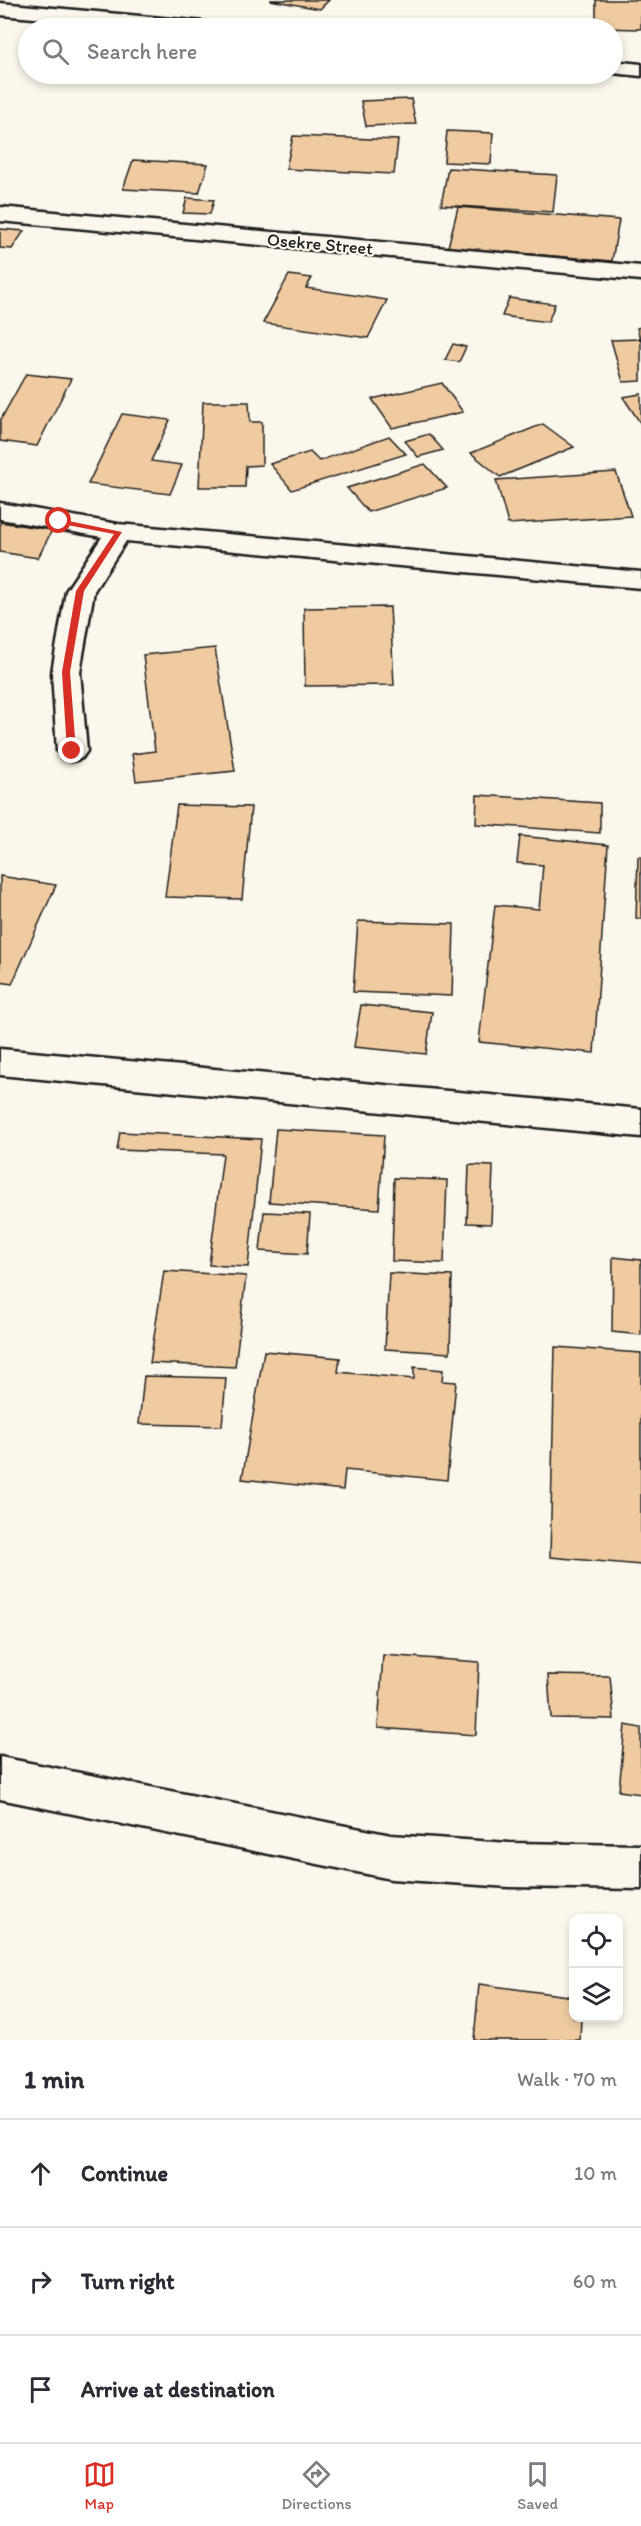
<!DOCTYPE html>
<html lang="en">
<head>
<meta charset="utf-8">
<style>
  :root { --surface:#fff; --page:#f7f7f7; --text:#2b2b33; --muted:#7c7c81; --line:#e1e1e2; --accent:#d93025 }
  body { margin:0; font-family:Itim,sans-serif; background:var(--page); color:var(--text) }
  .controls { position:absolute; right:18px; bottom:18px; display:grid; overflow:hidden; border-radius:12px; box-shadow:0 3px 9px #0003 }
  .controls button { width:54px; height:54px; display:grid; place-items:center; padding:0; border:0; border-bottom:2px solid var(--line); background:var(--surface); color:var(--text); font:30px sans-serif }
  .stop { position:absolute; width:18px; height:18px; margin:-14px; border:4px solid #d93025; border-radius:50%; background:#fff }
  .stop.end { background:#d93025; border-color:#fff; box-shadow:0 2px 6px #0008 }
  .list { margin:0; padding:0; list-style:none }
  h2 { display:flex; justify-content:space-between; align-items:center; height:78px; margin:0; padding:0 24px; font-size:26px }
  h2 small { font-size:20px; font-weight:400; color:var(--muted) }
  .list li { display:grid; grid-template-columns:39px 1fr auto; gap:18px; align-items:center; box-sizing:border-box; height:108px; padding:0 24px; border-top:2px solid var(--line) }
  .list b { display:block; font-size:22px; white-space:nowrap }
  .list em { font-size:20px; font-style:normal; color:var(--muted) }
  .icon { flex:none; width:33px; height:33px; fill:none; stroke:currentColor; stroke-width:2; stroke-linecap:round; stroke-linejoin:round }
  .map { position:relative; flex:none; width:641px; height:2040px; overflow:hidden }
  .search { position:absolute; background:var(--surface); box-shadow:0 3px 9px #0003; left:18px; right:18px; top:18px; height:66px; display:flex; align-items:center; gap:15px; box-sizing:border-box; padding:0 21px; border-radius:33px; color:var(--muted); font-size:22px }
  .sheet { height:402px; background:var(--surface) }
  nav { display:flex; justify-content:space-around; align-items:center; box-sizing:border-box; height:84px; border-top:2px solid var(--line); background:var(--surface); font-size:16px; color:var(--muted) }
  nav a { display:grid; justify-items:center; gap:3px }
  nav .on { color:var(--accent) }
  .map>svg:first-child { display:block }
  .building { fill:#f0cba1; stroke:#1c1c1c; stroke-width:1.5 }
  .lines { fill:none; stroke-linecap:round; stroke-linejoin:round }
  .minor-casing { stroke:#1c1c1c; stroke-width:5 }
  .minor { fill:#fbf7ec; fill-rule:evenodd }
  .route { fill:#d93025 }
  .labels { text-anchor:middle; stroke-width:4.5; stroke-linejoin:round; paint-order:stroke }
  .far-street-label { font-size:18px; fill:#1c1c1c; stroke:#fbf7ec }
</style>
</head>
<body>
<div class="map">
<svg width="641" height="2040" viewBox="0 0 641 2040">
  <rect width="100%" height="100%" fill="#fbf7ec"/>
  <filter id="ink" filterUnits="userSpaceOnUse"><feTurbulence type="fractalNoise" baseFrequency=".0167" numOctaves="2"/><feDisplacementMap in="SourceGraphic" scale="12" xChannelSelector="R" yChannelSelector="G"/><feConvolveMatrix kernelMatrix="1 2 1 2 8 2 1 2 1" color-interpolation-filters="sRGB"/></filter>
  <g filter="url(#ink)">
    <path class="building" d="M270,0H329L320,9Z
      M596,0H641V29L596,28Z
      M411,99L416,124L366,126L361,101Z
      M447,131L493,133L491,164L444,162Z
      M293,136L398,140L394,174L286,169Z
      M133,160L208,164L199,193L123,189Z
      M448,168L557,175L553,212L441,205Z
      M187,198L214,200L210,214L183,213Z
      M458,207L619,220L612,261L448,247Z
      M0,229L24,231L12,249L0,248Z
      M289,275L312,278L306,288L387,300L368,338L263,323Z
      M509,298L555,304L548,322L502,316Z
      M641,327V381L623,382L611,340L640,339L637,328Z
      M453,344L466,347L459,362L445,360Z
      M26,374L71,379L37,446L0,441V421Z
      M442,383L463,412L392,428L372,399Z
      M641,394V424L623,397Z
      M203,402H249L250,422H262V465L246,466L245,487H199Z
      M122,414L170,420L151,461L182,465L170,494L88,484Z
      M543,424L574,447L500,477L471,453Z
      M429,434L443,450L418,457L405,441Z
      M389,436L406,454L292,490L270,464L310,452L319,461Z
      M425,464L447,488L368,512L347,488Z
      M616,472L631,516L508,524L496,480Z
      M0,522L52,530L38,558L0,552Z
      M390,607L394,685L305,686L304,608Z
      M215,648L235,771L136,781L132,754L155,751L143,655Z
      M477,795L600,803V833L476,824Z
      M177,805L251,807L242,899L165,897Z
      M520,836L608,845L594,1053L479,1042L495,905L539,909L543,865L517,863Z
      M638,857H641V919L636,918Z
      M0,876L56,885L12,984L0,982Z
      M358,921L454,924L452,996L353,992Z
      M361,1005L432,1012L426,1054L354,1047Z
      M276,1129L384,1135L379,1209L269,1202Z
      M120,1132L261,1139L248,1267L209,1265L223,1154L117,1150Z
      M469,1165L493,1166L491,1224L467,1223Z
      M394,1178L447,1180L444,1263L392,1261Z
      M264,1212L310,1214L307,1254L260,1251Z
      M613,1257L641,1260V1335L612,1332Z
      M164,1271L246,1276L235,1367L150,1363Z
      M389,1273L452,1276L450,1353L385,1349Z
      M555,1347L641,1353V1565L550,1557Z
      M264,1351L340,1358L338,1372L414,1379V1367L443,1370L442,1381L456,1382L447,1480L345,1470L343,1490L242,1479Z
      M144,1376L226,1378L222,1426L139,1424Z
      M383,1655L479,1662L476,1735L378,1728Z
      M548,1675L610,1676L614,1719L551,1718Z
      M625,1725L641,1728V1794L619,1791Z
      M479,1984L574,1997V2018H581L580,2040H474Z"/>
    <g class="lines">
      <g class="minor-casing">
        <path id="minor" d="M0,3L205,22L215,28H147L0,15Z
          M612,61L641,64V76L612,73Z
          M0,207L641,266V280L0,221Z
          M0,503L118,524L641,572V588L126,541L94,591L80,672L87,751L82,758L72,761L62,758L57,751L52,672L66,591L102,537L0,519Z
          M0,1049L641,1109V1137L0,1075Z
          M0,1757L391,1835L509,1843L641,1845V1889L509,1887L391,1879L0,1799Z"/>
      </g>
      <use href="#minor" class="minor"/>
    </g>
  </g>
  <path class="route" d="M59,519L122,532L84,591L70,672L76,751L72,754L67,751L62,672L76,591L114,534L57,523Z"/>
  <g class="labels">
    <g class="far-street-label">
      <text transform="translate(320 244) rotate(5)" y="6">Osekre Street</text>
    </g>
  </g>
</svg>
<div class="controls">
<button><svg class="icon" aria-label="locate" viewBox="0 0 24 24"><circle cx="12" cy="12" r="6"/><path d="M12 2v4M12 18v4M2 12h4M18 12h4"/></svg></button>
<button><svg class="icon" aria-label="layers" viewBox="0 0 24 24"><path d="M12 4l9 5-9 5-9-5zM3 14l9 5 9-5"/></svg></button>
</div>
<div class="stop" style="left:59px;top:521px"></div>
<div class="stop end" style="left:72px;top:751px"></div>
<div class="search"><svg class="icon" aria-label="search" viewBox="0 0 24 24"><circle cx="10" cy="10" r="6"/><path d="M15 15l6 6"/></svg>Search here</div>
</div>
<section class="sheet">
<h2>1 min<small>Walk · 70 m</small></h2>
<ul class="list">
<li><svg class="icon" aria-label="ahead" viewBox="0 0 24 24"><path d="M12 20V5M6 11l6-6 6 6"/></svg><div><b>Continue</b></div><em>10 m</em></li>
<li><svg class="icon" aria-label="right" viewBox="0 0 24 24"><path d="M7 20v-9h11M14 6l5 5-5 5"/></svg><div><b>Turn right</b></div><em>60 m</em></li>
<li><svg class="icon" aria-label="arrive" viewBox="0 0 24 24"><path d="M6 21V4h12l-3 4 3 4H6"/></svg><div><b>Arrive at destination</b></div></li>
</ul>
</section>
<nav>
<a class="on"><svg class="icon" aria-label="map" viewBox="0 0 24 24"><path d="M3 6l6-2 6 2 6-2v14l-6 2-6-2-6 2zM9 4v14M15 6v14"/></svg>Map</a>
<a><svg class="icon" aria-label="directions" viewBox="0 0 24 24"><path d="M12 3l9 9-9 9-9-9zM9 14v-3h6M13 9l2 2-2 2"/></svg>Directions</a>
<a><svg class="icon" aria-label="saved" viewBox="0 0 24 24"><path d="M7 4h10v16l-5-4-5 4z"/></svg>Saved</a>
</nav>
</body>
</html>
